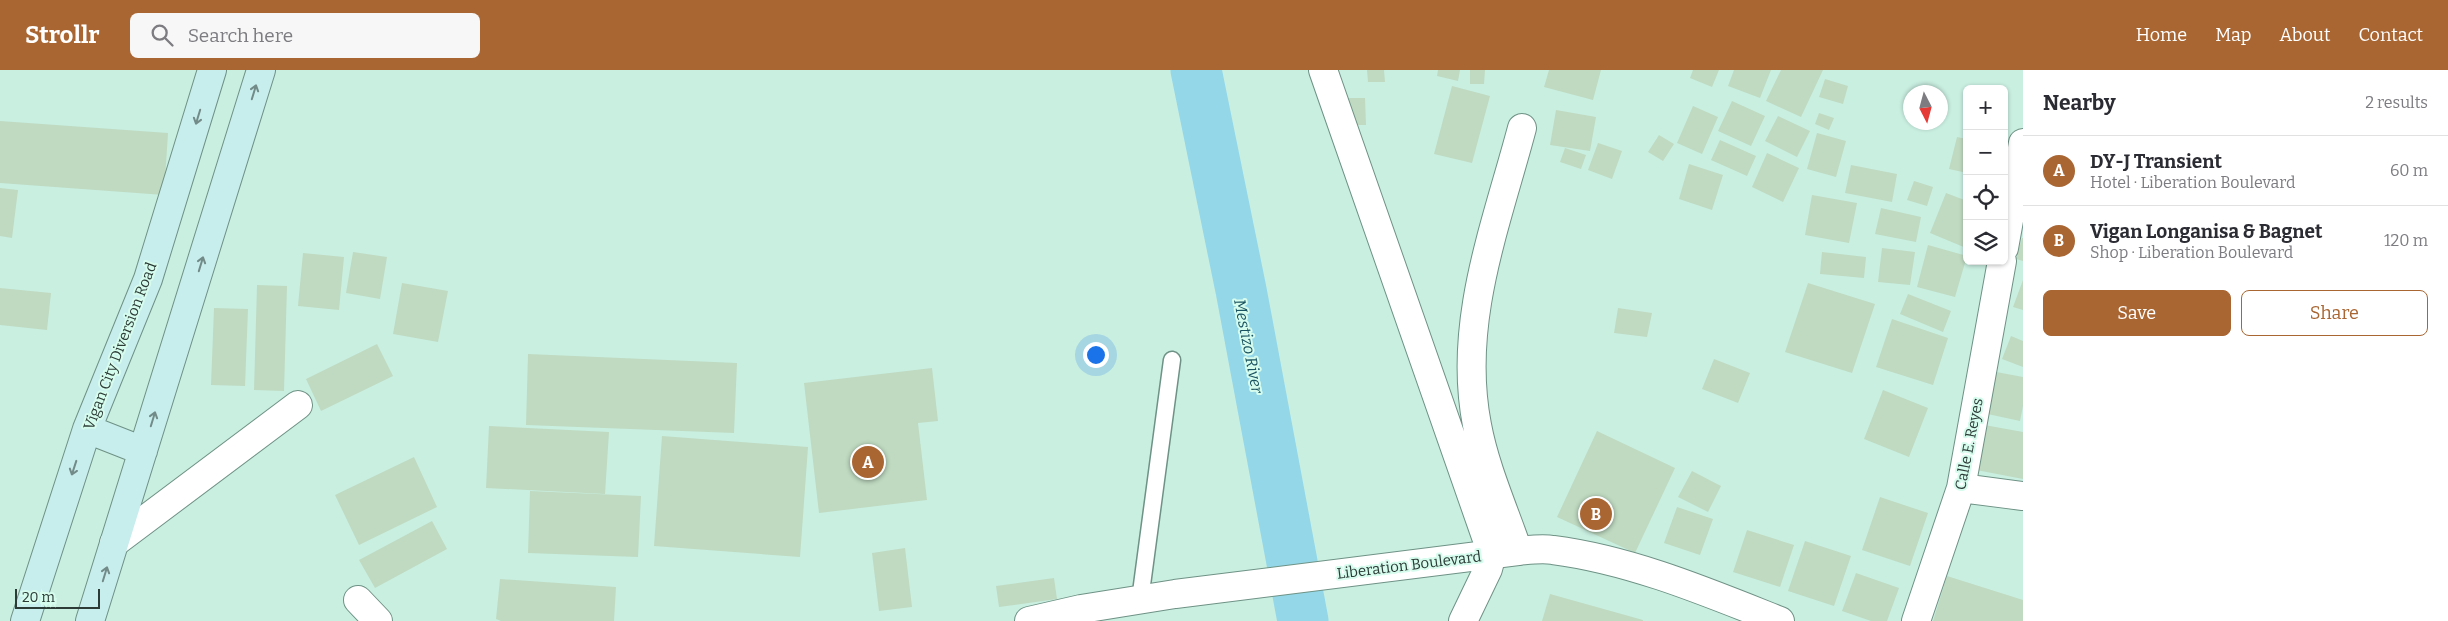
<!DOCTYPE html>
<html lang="en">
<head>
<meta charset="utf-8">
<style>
  :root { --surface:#fff; --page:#f7f7f7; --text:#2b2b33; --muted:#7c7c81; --line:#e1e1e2; --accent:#a96633 }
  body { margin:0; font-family:Bitter,serif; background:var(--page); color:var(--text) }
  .controls { position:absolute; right:15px; top:15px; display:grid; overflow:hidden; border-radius:8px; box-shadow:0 1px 4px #0004 }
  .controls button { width:45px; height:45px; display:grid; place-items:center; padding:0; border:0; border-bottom:1px solid var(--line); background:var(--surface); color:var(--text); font:25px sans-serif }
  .compass { position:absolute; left:1903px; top:15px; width:45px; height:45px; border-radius:50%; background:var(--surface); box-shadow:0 1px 4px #0004; rotate:174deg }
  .scale { position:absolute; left:15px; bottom:12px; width:85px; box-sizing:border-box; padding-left:5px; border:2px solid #2c3b36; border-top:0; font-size:14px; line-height:18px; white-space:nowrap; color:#2c3b36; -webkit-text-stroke:4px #d6fcee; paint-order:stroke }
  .you { position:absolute; left:1095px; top:284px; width:18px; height:18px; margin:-12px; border:4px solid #fff; border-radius:50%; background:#1a73e8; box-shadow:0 0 0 8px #1a73e833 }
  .badge { display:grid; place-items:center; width:32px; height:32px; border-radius:50%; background:var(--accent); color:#fff; font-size:16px; font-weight:700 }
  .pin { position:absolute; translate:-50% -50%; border:2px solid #fff; box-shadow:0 1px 5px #0006 }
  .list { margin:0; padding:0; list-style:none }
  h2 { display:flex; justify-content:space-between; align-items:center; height:65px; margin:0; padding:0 20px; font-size:21px }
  h2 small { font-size:16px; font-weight:400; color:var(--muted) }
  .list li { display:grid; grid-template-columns:32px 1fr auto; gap:15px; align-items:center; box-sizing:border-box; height:70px; padding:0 20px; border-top:1px solid var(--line) }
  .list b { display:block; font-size:19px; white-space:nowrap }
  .list p { margin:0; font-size:16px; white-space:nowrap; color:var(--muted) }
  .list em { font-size:16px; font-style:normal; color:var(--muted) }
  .actions { display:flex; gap:10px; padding:15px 20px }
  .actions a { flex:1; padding:11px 0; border:1px solid var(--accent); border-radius:8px; text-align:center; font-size:18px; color:var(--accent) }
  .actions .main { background:var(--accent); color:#fff }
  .icon { flex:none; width:28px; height:28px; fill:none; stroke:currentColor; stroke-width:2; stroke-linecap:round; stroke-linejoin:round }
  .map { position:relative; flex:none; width:2023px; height:551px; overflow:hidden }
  header { display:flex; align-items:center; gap:30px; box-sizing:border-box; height:70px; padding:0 25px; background:var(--accent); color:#fff }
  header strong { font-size:24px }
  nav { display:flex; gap:28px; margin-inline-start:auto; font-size:18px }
  .search { width:350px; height:45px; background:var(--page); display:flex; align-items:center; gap:12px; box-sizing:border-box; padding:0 18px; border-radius:8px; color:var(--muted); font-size:19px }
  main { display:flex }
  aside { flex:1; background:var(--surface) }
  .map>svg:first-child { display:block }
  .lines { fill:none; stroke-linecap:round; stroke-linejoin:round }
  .river { stroke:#93d7e9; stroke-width:51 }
  .building { fill:#bfdac1 }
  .service-casing { stroke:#6e9285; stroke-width:19 }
  .minor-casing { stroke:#6e9285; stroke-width:30 }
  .tertiary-casing { stroke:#6e9285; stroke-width:30 }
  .secondary-casing { stroke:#6e9285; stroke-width:30 }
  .service { stroke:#fff; stroke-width:16 }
  .minor { stroke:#fff; stroke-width:28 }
  .tertiary { stroke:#fff; stroke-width:28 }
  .secondary { stroke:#c8eded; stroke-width:28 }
  .oneway { stroke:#728b88 }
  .labels { text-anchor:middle; stroke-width:4; stroke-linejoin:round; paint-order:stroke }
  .street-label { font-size:15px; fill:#2c3b36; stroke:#d6fcee }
  .water-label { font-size:16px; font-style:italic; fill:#195260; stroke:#d6fcee }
</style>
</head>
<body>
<header>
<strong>Strollr</strong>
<div class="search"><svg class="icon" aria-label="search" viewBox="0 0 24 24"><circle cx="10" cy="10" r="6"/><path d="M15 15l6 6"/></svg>Search here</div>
<nav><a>Home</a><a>Map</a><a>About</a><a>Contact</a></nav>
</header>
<main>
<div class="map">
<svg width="2023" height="551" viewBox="0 0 2023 551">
  <rect width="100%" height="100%" fill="#c9efe1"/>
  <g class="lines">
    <path class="river" d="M1196,0L1241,220L1303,551"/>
  </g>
  <path class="building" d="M1367,0H1384L1385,12H1368Z
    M1438,0H1460L1458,11L1437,6Z
    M1470,0H1485L1484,14H1470Z
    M1549,0H1601L1593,30L1544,17Z
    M1693,0H1719L1712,17L1690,8Z
    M1734,0H1771L1760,28L1728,16Z
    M1781,0H1823L1801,47L1766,31Z
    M1825,9L1848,16L1843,34L1819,27Z
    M1452,16L1490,26L1472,93L1434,84Z
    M1349,28H1365L1366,55H1350Z
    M1732,31L1765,46L1751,76L1718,61Z
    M1693,36L1718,47L1702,84L1677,73Z
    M1556,40L1596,47L1590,81L1550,75Z
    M1819,43L1834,48L1829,60L1815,54Z
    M1778,46L1810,61L1797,87L1765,71Z
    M0,51L168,63L164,125L0,113Z
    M1817,63L1846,71L1836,107L1807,99Z
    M1659,65L1674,74L1663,91L1648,82Z
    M1957,67L1967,69V103L1949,99Z
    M1720,70L1756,86L1747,106L1711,90Z
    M1598,73L1622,81L1612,109L1588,100Z
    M1565,78L1586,85L1581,99L1560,92Z
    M1767,83L1799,98L1783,132L1752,117Z
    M1689,94L1723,105L1712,140L1679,129Z
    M1851,95L1897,104L1892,132L1845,123Z
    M1914,111L1933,117L1927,136L1907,130Z
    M0,118L18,120L12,168L0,166Z
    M1946,123L1967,131L1966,178L1930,163Z
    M1812,125L1857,133L1849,173L1805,165Z
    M1881,138L1921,147L1916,172L1875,164Z
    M2022,168H2023V191L2016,189Z
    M1928,175L1967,186L1955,227L1917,217Z
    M1882,178L1915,182L1910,215L1878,212Z
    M353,182L387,187L380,229L346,223Z
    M1822,182L1866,187L1864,208L1820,204Z
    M303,183L344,187L339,240L298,236Z
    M2023,210V240L2013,237Z
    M402,213L448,221L438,272L393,264Z
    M1808,213L1875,234L1852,303L1785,282Z
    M257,215L287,216L284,321L254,320Z
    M0,218L51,223L47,260L0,255Z
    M1908,224L1951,241L1943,262L1900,244Z
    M214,238L248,239L245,316L211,315Z
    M1618,238L1652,243L1647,267L1614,263Z
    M1892,249L1948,268L1933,315L1876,297Z
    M2011,266L2023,271V297L2002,289Z
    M377,274L393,306L321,341L306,309Z
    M528,284L737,293L734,363L526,355Z
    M1714,289L1750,303L1738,333L1702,319Z
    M932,298L938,351L918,353L927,430L819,443L804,313Z
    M1991,301L2023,307V336L2020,351L1983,343Z
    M1883,320L1928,338L1909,387L1864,369Z
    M1979,354L2023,362V409L1971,399Z
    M489,356L609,362L605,424L486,418Z
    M1597,361L1675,398L1635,483L1557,447Z
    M662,366L808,377L800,487L654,476Z
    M414,387L437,437L359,475L335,425Z
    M1692,401L1721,416L1708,442L1678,427Z
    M530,421L641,426L638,487L528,483Z
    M1880,427L1928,443L1910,496L1862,480Z
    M1677,437L1713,449L1700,485L1664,473Z
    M432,451L447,479L375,518L359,490Z
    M1747,460L1794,475L1780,517L1733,502Z
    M1805,471L1851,486L1834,536L1788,521Z
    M905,478L912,537L879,541L872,483Z
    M1856,503L1899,518L1887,551H1871L1842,541Z
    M1947,506L2023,530V551H1933Z
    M1054,508L1057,529L999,537L996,516Z
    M500,509L616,517L614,551H501L496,549Z
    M1550,524L1643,550V551H1542Z"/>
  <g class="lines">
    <g class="service-casing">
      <path id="service" d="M1140,530L1172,290"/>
    </g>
    <g class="minor-casing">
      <path id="minor" d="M1323,0L1492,484L1488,499L1463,551
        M2004,178L2023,73
        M1961,418L2023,426
        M114,473L298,335
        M1518,481C1504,440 1485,398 1477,355C1457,253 1496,156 1522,58
        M358,530L378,551
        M1916,551L1961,418L2002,191"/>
    </g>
    <g class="tertiary-casing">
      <path id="tertiary" d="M1029,551L1081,539L1175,524L1518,481C1529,480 1542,478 1553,480C1631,490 1707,522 1780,551"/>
    </g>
    <g class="secondary-casing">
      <path id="secondary" d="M87,359L143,381
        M25,551L87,359L148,209L212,0
        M90,551L261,0"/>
    </g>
    <use href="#service" class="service"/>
    <use href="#minor" class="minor"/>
    <use href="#tertiary" class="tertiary"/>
    <use href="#secondary" class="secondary"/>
  </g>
  <defs><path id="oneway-shaft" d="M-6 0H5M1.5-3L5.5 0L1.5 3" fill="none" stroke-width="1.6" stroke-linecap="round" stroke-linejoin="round" transform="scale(1.25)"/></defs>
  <g class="oneway">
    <use href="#oneway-shaft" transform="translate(254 22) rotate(-73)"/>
    <use href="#oneway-shaft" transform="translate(198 47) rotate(107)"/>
    <use href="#oneway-shaft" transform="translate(201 194) rotate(-73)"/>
    <use href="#oneway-shaft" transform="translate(153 349) rotate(-73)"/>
    <use href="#oneway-shaft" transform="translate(74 398) rotate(108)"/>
    <use href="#oneway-shaft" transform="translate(105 504) rotate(-73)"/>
  </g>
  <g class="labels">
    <g class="street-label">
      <text transform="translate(120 276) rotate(-69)" y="5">Vigan City Diversion Road</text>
      <text transform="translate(1969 374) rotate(-79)" y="5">Calle E. Reyes</text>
      <text transform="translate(1409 495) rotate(-7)" y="5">Liberation Boulevard</text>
    </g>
    <g class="water-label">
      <text transform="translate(1249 276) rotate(79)" y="6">Mestizo River</text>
    </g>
  </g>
</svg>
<div class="controls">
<button>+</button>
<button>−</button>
<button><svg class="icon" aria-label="locate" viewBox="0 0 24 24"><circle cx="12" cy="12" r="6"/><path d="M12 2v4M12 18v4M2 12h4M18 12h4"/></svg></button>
<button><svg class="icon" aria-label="layers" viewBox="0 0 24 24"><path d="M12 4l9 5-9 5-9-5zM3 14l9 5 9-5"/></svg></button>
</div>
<svg class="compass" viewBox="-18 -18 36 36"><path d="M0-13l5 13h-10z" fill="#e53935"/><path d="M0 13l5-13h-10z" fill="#7c7c81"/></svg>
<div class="scale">20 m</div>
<div class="you"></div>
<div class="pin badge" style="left:868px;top:392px">A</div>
<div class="pin badge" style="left:1596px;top:444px">B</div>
</div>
<aside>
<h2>Nearby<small>2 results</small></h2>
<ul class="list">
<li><span class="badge">A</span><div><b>DY-J Transient</b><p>Hotel · Liberation Boulevard</p></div><em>60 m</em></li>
<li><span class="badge">B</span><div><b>Vigan Longanisa &amp; Bagnet</b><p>Shop · Liberation Boulevard</p></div><em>120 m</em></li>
</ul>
<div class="actions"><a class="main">Save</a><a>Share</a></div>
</aside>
</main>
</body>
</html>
